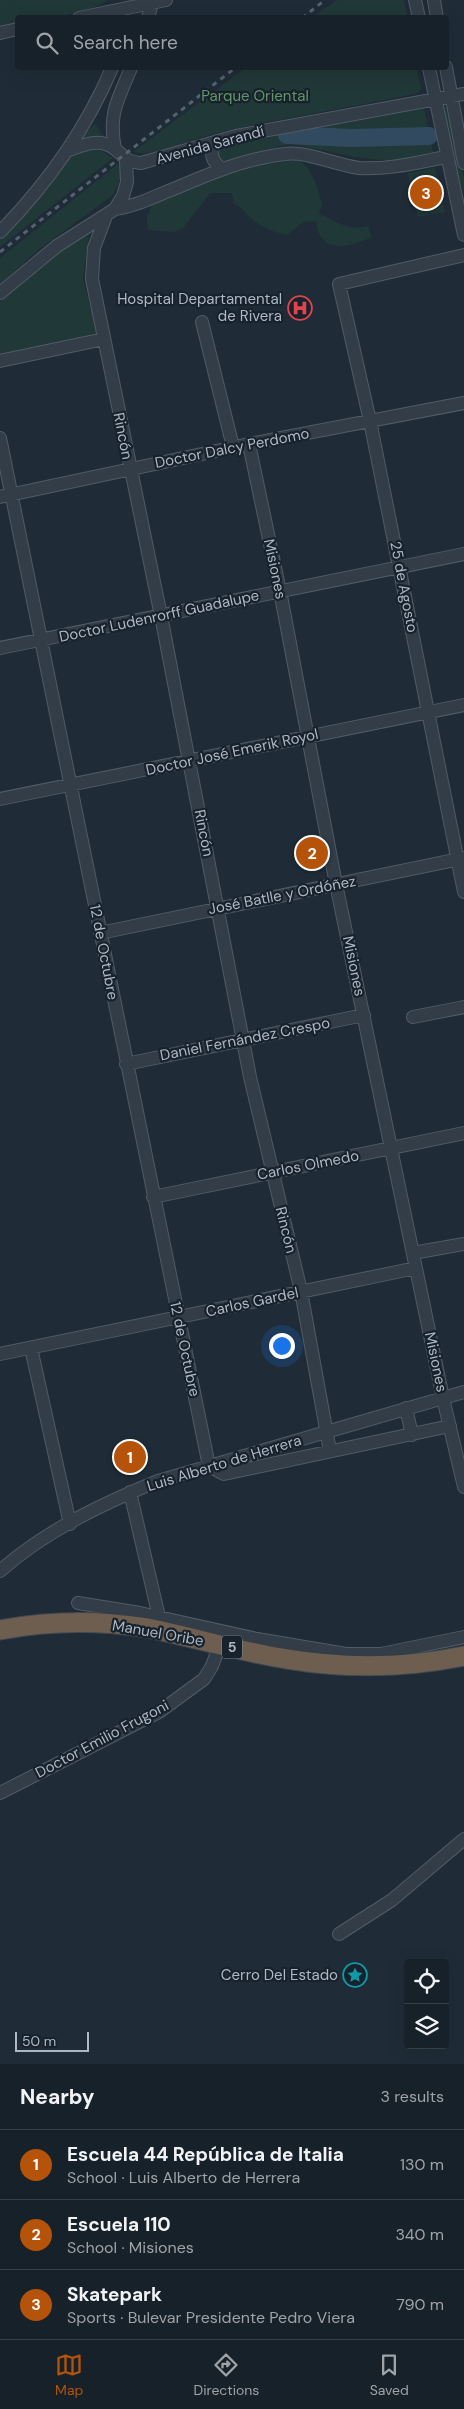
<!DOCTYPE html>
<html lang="en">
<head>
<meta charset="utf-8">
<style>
  :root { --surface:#172129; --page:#242e35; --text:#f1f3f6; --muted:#9ea3a8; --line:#363e46; --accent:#b45309 }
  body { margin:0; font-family:"DM Sans",sans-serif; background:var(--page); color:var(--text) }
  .controls { position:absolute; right:15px; bottom:15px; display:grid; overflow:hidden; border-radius:5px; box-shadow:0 5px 20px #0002 }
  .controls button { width:45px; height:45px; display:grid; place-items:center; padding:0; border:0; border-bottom:1px solid var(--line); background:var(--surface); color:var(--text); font:25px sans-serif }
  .scale { position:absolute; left:15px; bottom:12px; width:74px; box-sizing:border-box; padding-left:5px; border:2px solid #acb8c5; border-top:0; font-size:14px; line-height:18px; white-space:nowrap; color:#acb8c5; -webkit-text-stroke:4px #18222c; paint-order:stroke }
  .you { position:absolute; left:281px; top:1345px; width:18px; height:18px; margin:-12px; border:4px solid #fff; border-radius:50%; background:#1a73e8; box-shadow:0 0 0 8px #1a73e833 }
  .badge { display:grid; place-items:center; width:32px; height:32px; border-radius:50%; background:var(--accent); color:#fff; font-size:16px; font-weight:700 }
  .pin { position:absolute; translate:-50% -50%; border:2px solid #fff; box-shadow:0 1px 5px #0006 }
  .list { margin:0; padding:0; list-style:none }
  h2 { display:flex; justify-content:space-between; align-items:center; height:65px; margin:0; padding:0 20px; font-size:21px }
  h2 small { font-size:16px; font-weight:400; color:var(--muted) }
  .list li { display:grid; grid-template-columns:32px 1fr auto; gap:15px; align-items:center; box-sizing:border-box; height:70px; padding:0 20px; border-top:1px solid var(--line) }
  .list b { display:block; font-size:19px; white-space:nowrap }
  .list p { margin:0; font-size:16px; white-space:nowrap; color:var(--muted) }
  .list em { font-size:16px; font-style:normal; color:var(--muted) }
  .icon { flex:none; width:28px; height:28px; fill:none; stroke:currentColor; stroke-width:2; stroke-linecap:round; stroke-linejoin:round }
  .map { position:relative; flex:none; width:464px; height:2064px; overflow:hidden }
  .search { position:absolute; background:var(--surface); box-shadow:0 5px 20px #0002; left:15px; right:15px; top:15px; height:55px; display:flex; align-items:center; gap:12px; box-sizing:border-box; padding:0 18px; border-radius:5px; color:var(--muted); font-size:19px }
  .sheet { height:275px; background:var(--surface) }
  nav { display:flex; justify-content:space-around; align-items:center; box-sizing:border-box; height:70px; border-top:1px solid var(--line); background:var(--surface); font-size:14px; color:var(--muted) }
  nav a { display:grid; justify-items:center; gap:2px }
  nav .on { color:var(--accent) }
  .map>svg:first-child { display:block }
  .green { fill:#213838 }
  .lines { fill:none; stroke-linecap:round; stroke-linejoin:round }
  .river { stroke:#314a5f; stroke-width:18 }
  .minor-casing { stroke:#505b66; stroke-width:14 }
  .highway-casing { stroke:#3d4852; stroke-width:21 }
  .minor { stroke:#323d48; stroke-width:12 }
  .highway { stroke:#6e5e4f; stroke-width:19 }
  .rail { stroke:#54626f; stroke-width:3; stroke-dasharray:5 5; stroke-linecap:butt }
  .labels { text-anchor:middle; stroke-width:4.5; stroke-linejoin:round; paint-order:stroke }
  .shield { fill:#18222c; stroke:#808b97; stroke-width:1 }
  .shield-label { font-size:14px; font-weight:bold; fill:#acb8c5 }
  .park-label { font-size:15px; fill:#639569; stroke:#18222c }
  .street-label { font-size:15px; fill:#acb8c5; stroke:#18222c }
  .poi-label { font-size:15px; fill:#acb8c5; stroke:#18222c; text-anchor:end }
</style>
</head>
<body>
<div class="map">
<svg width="464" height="2064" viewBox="0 0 464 2064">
  <rect width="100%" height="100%" fill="#1f2c37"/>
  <path class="green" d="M0,0H108C80,17 49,17 18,18L17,24L0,27Z
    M337,0H404L407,17H312Z
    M245,68H417L421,89L418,93C350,108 281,118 213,134C187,140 161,157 133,152Z
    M445,107L447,108L455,147L451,148L443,109Z
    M424,108L433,152L403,159L381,160L355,157L292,144L267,149L227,163L218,157L221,146L403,109Z
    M95,124L106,139L82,138L89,129Z
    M455,149L464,177V194L451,150Z
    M94,150L102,151L113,158L0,247V240L66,161L80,151Z
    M299,160C314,171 317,188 322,205L319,213C335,222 349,231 368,226L372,237C356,244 329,255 319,233C317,230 317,224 316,221L303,222L287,235C276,233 262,227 253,220C245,214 244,208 234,204L232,193H210L183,228L174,232L148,230L147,218L152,204L219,176L247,167Z
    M118,164L121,177L113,195L37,251L0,284V258Z
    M435,168L445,212L418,217L408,173Z
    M90,229L83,279L98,334L0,355V302L44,261Z"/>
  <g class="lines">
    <path class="river" d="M287,135L352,138L429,136"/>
    <g class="minor-casing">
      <path id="minor" d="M415,0L419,18
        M434,0L437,18
        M79,18L166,0
        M148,18L153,0
        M0,33L18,29
        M446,67L464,163
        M429,68L464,235
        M217,141C209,152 211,161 222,169
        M115,149C108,113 118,100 131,68
        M67,151C82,145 100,137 115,149C127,159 125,161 141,163L236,136L464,94
        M115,209C137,206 155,196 176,188C211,173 247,158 285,154C307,151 335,165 359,168C388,170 419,162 446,157
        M106,216L94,248L92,279L161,616L250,1077L301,1291L330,1451
        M0,232C47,184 86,129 112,68
        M464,255L339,284L370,421L464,892
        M0,293L57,246L115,209L123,196L127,182L126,161
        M202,322L233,447
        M0,361L104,339
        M0,438L209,1466L224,1474L450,1426
        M249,444L280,591L336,884L443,1398L464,1487
        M0,497L249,444L464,403
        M0,648L464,554
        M0,799L464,705
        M100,933L464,858
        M413,1017L464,1007
        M126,1064L364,1015
        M153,1197L464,1133
        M413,1253L464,1244
        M31,1348L70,1524
        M0,1354L416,1268
        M406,1408L412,1435
        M130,1492L159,1617
        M0,1571C45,1531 102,1504 158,1481L464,1392
        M78,1603L140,1613L257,1639L346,1654H381L464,1637
        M0,1793L159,1712L204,1679L212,1666L216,1655
        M339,1934L392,1900L464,1839"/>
    </g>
    <g class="highway-casing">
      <path id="highway" d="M0,1630C48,1621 98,1620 147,1628C194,1637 240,1652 287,1659C347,1669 405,1668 464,1656"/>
    </g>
    <use href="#minor" class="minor"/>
    <use href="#highway" class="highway"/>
    <path class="rail" d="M302,18L325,0
      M0,252L235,68"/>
  </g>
  <defs>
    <g id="hospital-ring" transform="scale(1.25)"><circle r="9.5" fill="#18222c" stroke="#e0444e" stroke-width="1.5"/><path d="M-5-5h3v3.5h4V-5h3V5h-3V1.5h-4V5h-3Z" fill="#e0444e"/></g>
    <g id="sight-ring" transform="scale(1.25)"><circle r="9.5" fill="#18222c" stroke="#0f9aa8" stroke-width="1.5"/><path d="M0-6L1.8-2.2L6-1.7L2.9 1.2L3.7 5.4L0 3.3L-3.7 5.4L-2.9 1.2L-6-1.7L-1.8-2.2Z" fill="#0f9aa8"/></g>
  </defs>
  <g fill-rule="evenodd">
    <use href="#hospital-ring" x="300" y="308"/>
    <use href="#sight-ring" x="355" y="1975"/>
  </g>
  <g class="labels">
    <rect class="shield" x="222" y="1635.5" width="20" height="23" rx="4"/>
    <g class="shield-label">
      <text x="232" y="1652">5</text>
    </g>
    <g class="park-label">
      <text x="255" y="101">Parque Oriental</text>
    </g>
    <g class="street-label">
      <text transform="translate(210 145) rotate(-15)" y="5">Avenida Sarandí</text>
      <text transform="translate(123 436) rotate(79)" y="5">Rincón</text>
      <text transform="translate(232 448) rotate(-11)" y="5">Doctor Dalcy Perdomo</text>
      <text transform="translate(275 569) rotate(78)" y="5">Misiones</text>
      <text transform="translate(404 587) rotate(79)" y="5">25 de Agosto</text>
      <text transform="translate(159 616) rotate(-12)" y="5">Doctor Ludenrorff Guadalupe</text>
      <text transform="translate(232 752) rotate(-12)" y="5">Doctor José Emerik Royol</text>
      <text transform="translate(204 833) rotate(79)" y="5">Rincón</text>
      <text transform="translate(282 895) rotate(-11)" y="5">José Batlle y Ordóñez</text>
      <text transform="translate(104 952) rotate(79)" y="5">12 de Octubre</text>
      <text transform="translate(354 966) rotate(78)" y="5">Misiones</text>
      <text transform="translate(245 1039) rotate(-11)" y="5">Daniel Fernández Crespo</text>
      <text transform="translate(308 1165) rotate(-11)" y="5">Carlos Olmedo</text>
      <text transform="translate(286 1230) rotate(76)" y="5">Rincón</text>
      <text transform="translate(252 1302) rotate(-12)" y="5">Carlos Gardel</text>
      <text transform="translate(185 1349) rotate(78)" y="5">12 de Octubre</text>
      <text transform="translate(436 1362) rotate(78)" y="5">Misiones</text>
      <text transform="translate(224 1463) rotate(-17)" y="5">Luis Alberto de Herrera</text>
      <text transform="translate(158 1633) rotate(10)" y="5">Manuel Oribe</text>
      <text transform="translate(102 1739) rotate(-28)" y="5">Doctor Emilio Frugoni</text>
    </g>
    <g class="poi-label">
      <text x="282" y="304">Hospital Departamental<tspan x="282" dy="17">de Rivera</tspan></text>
      <text x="338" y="1980">Cerro Del Estado</text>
    </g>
  </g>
</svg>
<div class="controls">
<button><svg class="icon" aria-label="locate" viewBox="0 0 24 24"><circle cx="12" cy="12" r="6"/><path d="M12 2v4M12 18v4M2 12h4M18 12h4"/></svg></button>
<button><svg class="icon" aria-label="layers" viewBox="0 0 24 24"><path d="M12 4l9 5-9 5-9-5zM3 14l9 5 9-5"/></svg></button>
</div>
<div class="scale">50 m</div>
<div class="you"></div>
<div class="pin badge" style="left:130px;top:1457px">1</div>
<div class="pin badge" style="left:312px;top:853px">2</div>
<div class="pin badge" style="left:426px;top:193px">3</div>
<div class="search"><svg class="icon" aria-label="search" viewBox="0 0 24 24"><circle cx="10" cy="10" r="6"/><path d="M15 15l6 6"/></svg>Search here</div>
</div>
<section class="sheet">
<h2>Nearby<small>3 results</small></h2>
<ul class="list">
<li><span class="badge">1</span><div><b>Escuela 44 República de Italia</b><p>School · Luis Alberto de Herrera</p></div><em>130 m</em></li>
<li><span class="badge">2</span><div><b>Escuela 110</b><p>School · Misiones</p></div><em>340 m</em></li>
<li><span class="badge">3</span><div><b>Skatepark</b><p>Sports · Bulevar Presidente Pedro Viera</p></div><em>790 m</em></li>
</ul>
</section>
<nav>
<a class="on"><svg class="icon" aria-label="map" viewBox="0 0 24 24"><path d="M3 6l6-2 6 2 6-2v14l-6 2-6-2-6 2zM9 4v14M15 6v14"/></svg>Map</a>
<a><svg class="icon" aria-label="directions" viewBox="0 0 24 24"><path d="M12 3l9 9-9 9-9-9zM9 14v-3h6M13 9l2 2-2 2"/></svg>Directions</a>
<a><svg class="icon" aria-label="saved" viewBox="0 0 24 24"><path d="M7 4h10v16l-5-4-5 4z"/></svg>Saved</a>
</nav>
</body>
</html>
